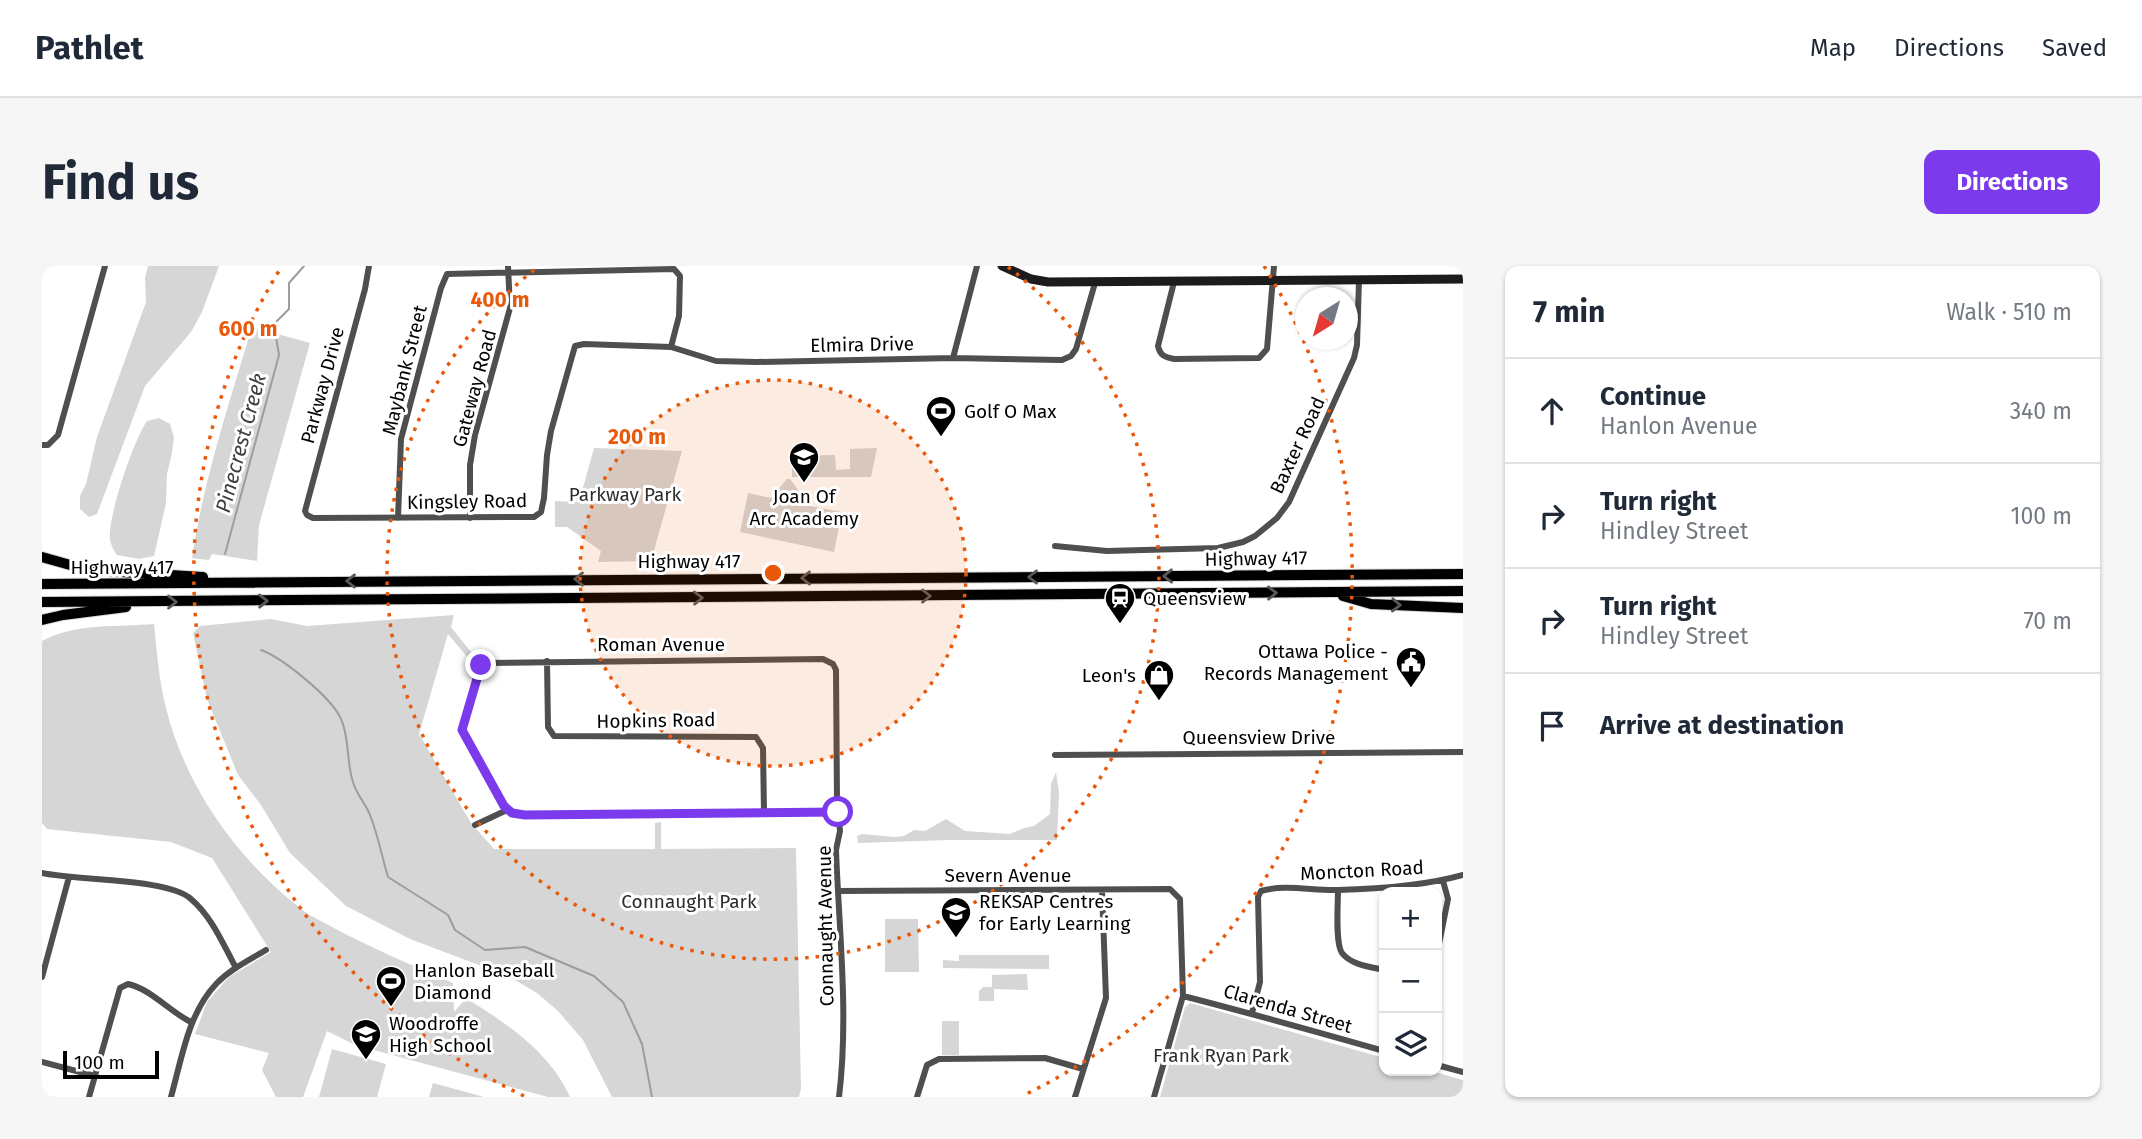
<!DOCTYPE html>
<html lang="en">
<head>
<meta charset="utf-8">
<style>
  :root { --surface:#fff; --page:#f6f6f7; --text:#1f2937; --muted:#747a83; --line:#e0e1e3; --accent:#7c3aed }
  body { margin:0; font-family:"Fira Sans",sans-serif; background:var(--page); color:var(--text) }
  .controls { position:absolute; right:21px; bottom:21px; display:grid; overflow:hidden; border-radius:14px; box-shadow:0 2px 5px #0004 }
  .controls button { width:63px; height:63px; display:grid; place-items:center; padding:0; border:0; border-bottom:2px solid var(--line); background:var(--surface); color:var(--text); font:35px sans-serif }
  .compass { position:absolute; left:1253px; top:21px; width:63px; height:63px; border-radius:50%; background:var(--surface); box-shadow:0 2px 5px #0004; rotate:217deg }
  .scale { position:absolute; left:21px; bottom:18px; width:96px; box-sizing:border-box; padding-left:7px; border:4px solid #000; border-top:0; font-size:19px; line-height:24px; white-space:nowrap; color:#000; -webkit-text-stroke:5px #fff; paint-order:stroke }
  .stop { position:absolute; width:21px; height:21px; margin:-16px; border:5px solid #7c3aed; border-radius:50%; background:#fff }
  .stop.end { background:#7c3aed; border-color:#fff; box-shadow:0 2px 7px #0008 }
  .list { margin:0; padding:0; list-style:none }
  h2 { display:flex; justify-content:space-between; align-items:center; height:91px; margin:0; padding:0 28px; font-size:30px }
  h2 small { font-size:23px; font-weight:400; color:var(--muted) }
  .list li { display:grid; grid-template-columns:46px 1fr auto; gap:21px; align-items:center; box-sizing:border-box; height:105px; padding:0 28px; border-top:2px solid var(--line) }
  .list b { display:block; font-size:26px; white-space:nowrap }
  .list p { margin:0; font-size:23px; white-space:nowrap; color:var(--muted) }
  .list em { font-size:23px; font-style:normal; color:var(--muted) }
  .icon { flex:none; width:38px; height:38px; fill:none; stroke:currentColor; stroke-width:2; stroke-linecap:round; stroke-linejoin:round }
  .map { position:relative; flex:none; width:1421px; height:831px; overflow:hidden; border-radius:14px }
  header { display:flex; align-items:center; gap:42px; box-sizing:border-box; height:98px; padding:0 35px; background:var(--surface); border-bottom:2px solid var(--line) }
  header strong { font-size:33px }
  nav { display:flex; gap:38px; margin-inline-start:auto; font-size:24px }
  .intro { display:flex; align-items:center; justify-content:space-between; box-sizing:border-box; height:168px; padding:0 42px }
  h1 { margin:0; font-size:49px }
  .button { padding:18px 32px; border-radius:14px; background:var(--accent); color:#fff; font-size:24px; font-weight:700 }
  main { display:flex; gap:42px; padding:0 42px }
  aside { flex:1; background:var(--surface); border-radius:14px; box-shadow:0 2px 5px #0004 }
  .map>svg:first-child { display:block }
  .green { fill:#d6d6d6 }
  .lines { fill:none; stroke-linecap:round; stroke-linejoin:round }
  .stream { stroke:#9d9d9d; stroke-width:2 }
  .highway-casing { stroke:#dbdbdb; stroke-width:12 }
  .street { stroke:#4f4f4f; stroke-width:6 }
  .secondary { stroke:#1c1c1c; stroke-width:9 }
  .highway { stroke:#000; stroke-width:10 }
  .oneway { stroke:#595959 }
  .route { stroke:#7c3aed; stroke-width:9 }
  .ring { fill:none; stroke:#e8590c; stroke-width:3.5; stroke-dasharray:3.5 7 }
  .labels { text-anchor:middle; stroke-width:6; stroke-linejoin:round; paint-order:stroke }
  .street-label { font-size:19px; fill:#000; stroke:#fff }
  .poi-label { font-size:19px; fill:#000; stroke:#fff; text-anchor:start }
  .park-label { font-size:19px; fill:#2d2d2d; stroke:#fff }
  .water-label { font-size:21px; font-style:italic; fill:#3e3e3e; stroke:#fff }
  .centre { fill:#e8590c; stroke:#fff; stroke-width:3.5 }
  .ring-label { font-size:21px; text-anchor:middle; font-weight:bold; fill:#e8590c; stroke:#fff; stroke-width:6; stroke-linejoin:round; paint-order:stroke }
</style>
</head>
<body>
<header>
<strong>Pathlet</strong>
<nav><a>Map</a><a>Directions</a><a>Saved</a></nav>
</header>
<div class="intro"><h1>Find us</h1><a class="button">Directions</a></div>
<main>
<div class="map">
<svg width="1421" height="831" viewBox="0 0 1421 831">
  <rect width="100%" height="100%" fill="#fff"/>
  <path class="green" d="M106,0H177L160,46L149,66L103,120L55,248L47,251L38,243V230L44,218L55,171L104,36L103,12Z
    M210,61L268,77L217,259L215,295L170,288L167,294L150,292C162,213 187,137 210,61Z
    M117,152L128,158L132,171L130,187L125,208L124,237L112,290L97,293L75,289C72,285 69,279 68,274C65,252 92,173 105,155Z
    M552,182L640,185L609,295L556,296L559,285L525,261H513V235L537,236Z
    M835,182L829,211H750V190L793,189L794,204L808,203V183Z
    M745,213H748L768,240L800,246L792,286L698,266L706,227L729,232Z
    M412,349L409,361L429,386L427,393L406,368L377,468L429,557L452,583H613V557L619,556V583L754,582L759,822L757,831H570L541,774L516,745L495,727L466,710L368,673L304,640L248,587L219,539L196,509L165,433L151,367L158,360L229,353L265,360Z
    M112,358C115,386 117,415 124,442C143,520 195,593 258,642C267,650 280,655 290,661C329,682 370,699 411,717L412,746L424,732C464,757 508,786 528,831H506L313,779L285,765L261,831H234L220,804L227,787L153,768L165,736L187,711L229,686L170,592L129,576L5,563L0,557V375C32,357 76,361 112,358Z
    M1014,506L1017,527L1015,574H908L816,577L815,570L820,568L853,571L862,570L872,564L883,565L904,553L923,565L968,568L982,562L992,560L1008,548L1009,518Z
    M843,653H876L877,706H843Z
    M917,689H1007V703L901,702V694L917,695Z
    M985,708L986,724L952,723V735H937V725L941,721H950V709Z
    M1148,737L1342,792V805H1389L1421,814V831H1118L1143,741Z
    M900,755H917V789H900Z
    M290,783L344,798L335,831H277Z
    M391,817L442,831H387Z"/>
  <g class="lines">
    <path class="stream" d="M183,288L237,89L232,58L247,43V17L262,0
      M219,384C241,392 290,432 299,453C308,473 304,495 311,516C314,528 324,538 328,549C336,569 340,591 346,611L406,649L413,664L443,684L483,681L552,710L581,736L600,778L610,831"/>
    <g class="highway-casing">
      <path id="highway" d="M0,291L46,304L161,311
        M0,318L1421,308
        M1301,330L1329,338L1421,342
        M0,336L1421,325
        M0,354L21,349L84,341"/>
    </g>
    <path class="street" d="M327,0L323,23L263,245L265,249L271,252L492,251L499,246L502,232L505,189L509,165L533,80L542,78L629,81L674,95L714,96L911,92L1020,94L1029,90L1034,83L1053,17
      M1132,16L1116,80C1118,89 1122,91 1132,93L1217,92L1225,83L1232,0
      M911,92L935,0
      M0,179H6L16,169L63,0
      M356,252L359,173L399,22L405,8L632,3L638,10L637,50L629,81
      M428,252V199L433,169L468,42L466,0
      M1013,280L1065,285L1176,282L1201,276L1213,270L1235,252L1247,236L1312,92L1315,79L1317,14
      M505,395L506,461L512,470L714,471L721,482L722,547
      M1013,489L1421,486
      M465,544L420,464L436,405L442,397L781,393L791,398L794,404L795,535L798,565L794,584C797,665 807,750 797,831
      M433,559L465,544L483,549L796,546
      M0,607C35,615 126,612 149,633C170,651 181,678 194,702
      M1296,624C1296,638 1293,677 1300,687C1309,699 1329,701 1342,704
      M796,625L1128,623L1138,633L1141,730L1112,831
      M1395,688L1406,633L1401,615
      M0,711L27,611
      M1141,730C1208,747 1275,766 1342,785
      M1210,747L1218,716L1216,631L1219,625C1243,618 1272,625 1296,624C1337,623 1382,620 1421,609
      M0,796L53,810
      M1395,799L1421,806
      M47,831L78,722L86,718C109,723 128,746 149,756
      M129,831C140,792 146,747 175,717C189,703 207,694 224,684
      M875,831L885,799L897,793L1003,792L1041,803
      M1033,831L1064,732L1060,624"/>
    <path class="secondary" d="M960,0L989,13L1006,16L1421,13"/>
    <use href="#highway" class="highway"/>
  </g>
  <defs><path id="oneway-chevron" d="M-2-3.5L2.5 0L-2 3.5" fill="none" stroke-width="1.6" stroke-linecap="round" stroke-linejoin="round" transform="scale(1.75)"/></defs>
  <g class="oneway">
    <use href="#oneway-chevron" transform="translate(1126 310) rotate(179)"/>
    <use href="#oneway-chevron" transform="translate(991 311) rotate(180)"/>
    <use href="#oneway-chevron" transform="translate(764 312) rotate(180)"/>
    <use href="#oneway-chevron" transform="translate(537 313) rotate(180)"/>
    <use href="#oneway-chevron" transform="translate(309 315) rotate(180)"/>
    <use href="#oneway-chevron" transform="translate(1230 327) rotate(-1)"/>
    <use href="#oneway-chevron" transform="translate(884 330)"/>
    <use href="#oneway-chevron" transform="translate(656 332) rotate(-1)"/>
    <use href="#oneway-chevron" transform="translate(221 335) rotate(-1)"/>
    <use href="#oneway-chevron" transform="translate(130 336)"/>
    <use href="#oneway-chevron" transform="translate(1354 339) rotate(2)"/>
  </g>
  <g class="lines">
    <path class="route" d="M439,399L420,464L462,540L470,547L483,549L796,546"/>
  </g>
  <circle cx="731" cy="307" r="193" fill="#e8590c" fill-opacity=".12"/>
  <g class="ring">
    <circle cx="731" cy="307" r="193"/>
    <path d="M966 1A386 386 0 1 1 496 1"/>
    <path d="M482 830A579 579 0 0 1 240 0M1222 0A579 579 0 0 1 980 830"/>
  </g>
  <defs>
    <g id="stadium-pin" transform="scale(1.575)"><path d="M0 17L-7.5 6A9.5 9.5 0 1 1 7.5 6Z" fill="#000" stroke="#fff"/><path d="M0-5a6.5 5 0 1 0 0 10a6.5 5 0 1 0 0-10ZM-3.5-1.8h7v3.6h-7Z" fill="#fff"/></g>
    <g id="school-pin" transform="scale(1.575)"><path d="M0 17L-7.5 6A9.5 9.5 0 1 1 7.5 6Z" fill="#000" stroke="#fff"/><path d="M0-5L7-2L0 1L-7-2ZM-4 1L0 2.5L4 1V4Q0 6-4 4Z" fill="#fff"/></g>
    <g id="station-pin" transform="scale(1.575)"><path d="M0 17L-7.5 6A9.5 9.5 0 1 1 7.5 6Z" fill="#000" stroke="#fff"/><path d="M-3-6H3Q5-6 5-4V2Q5 4 3 4L4.5 6H3L1.5 4h-3L-3 6H-4.5L-3 4Q-5 4-5 2V-4Q-5-6-3-6ZM-3.5-4v3h7v-3ZM-3.5 1v1.5H-2V1ZM2 1v1.5H3.5V1Z" fill="#fff"/></g>
    <g id="civic-pin" transform="scale(1.575)"><path d="M0 17L-7.5 6A9.5 9.5 0 1 1 7.5 6Z" fill="#000" stroke="#fff"/><path d="M-.6-6.5H3V-4.5H.6V-3L4-1V1h2V6H-6V1h2V-1L-.6-3ZM-1.2 2.5V6h2.4V2.5Z" fill="#fff"/></g>
    <g id="shop-pin" transform="scale(1.575)"><path d="M0 17L-7.5 6A9.5 9.5 0 1 1 7.5 6Z" fill="#000" stroke="#fff"/><path d="M-5-2.5h2.3a2.7 3.5 0 0 1 5.4 0H5L5.5 6h-11ZM-1.5-2.5h3a1.5 2.3 0 0 0-3 0Z" fill="#fff"/></g>
  </defs>
  <g fill-rule="evenodd">
    <use href="#stadium-pin" x="899" y="145"/>
    <use href="#school-pin" x="762" y="191"/>
    <use href="#station-pin" x="1078" y="332"/>
    <use href="#civic-pin" x="1369" y="396"/>
    <use href="#shop-pin" x="1117" y="409"/>
    <use href="#school-pin" x="914" y="646"/>
    <use href="#stadium-pin" x="349" y="715"/>
    <use href="#school-pin" x="324" y="768"/>
  </g>
  <g class="labels">
    <g class="street-label">
      <text transform="translate(820 78) rotate(-1)" y="7">Elmira Drive</text>
      <text transform="translate(362 104) rotate(-76)" y="7">Maybank Street</text>
      <text transform="translate(280 119) rotate(-75)" y="7">Parkway Drive</text>
      <text transform="translate(432 122) rotate(-75)" y="7">Gateway Road</text>
      <text transform="translate(1255 179) rotate(-65)" y="7">Baxter Road</text>
      <text transform="translate(425 235) rotate(-1)" y="7">Kingsley Road</text>
      <text transform="translate(1214 292) rotate(-1)" y="7">Highway 417</text>
      <text x="647" y="302">Highway 417</text>
      <text x="80" y="308">Highway 417</text>
      <text x="619" y="385">Roman Avenue</text>
      <text transform="translate(614 454) rotate(-1)" y="7">Hopkins Road</text>
      <text x="1217" y="478">Queensview Drive</text>
      <text transform="translate(1320 604) rotate(-3)" y="7">Moncton Road</text>
      <text x="966" y="616">Severn Avenue</text>
      <text transform="translate(783 660) rotate(-91)" y="7">Connaught Avenue</text>
      <text transform="translate(1246 742) rotate(16)" y="7">Clarenda Street</text>
    </g>
    <g class="poi-label">
      <text x="922" y="152">Golf O Max</text>
      <text x="762" y="237" text-anchor="middle">Joan Of<tspan x="762" dy="22">Arc Academy</tspan></text>
      <text x="1101" y="339">Queensview</text>
      <text x="1346" y="392" text-anchor="end">Ottawa Police -<tspan x="1346" dy="22">Records Management</tspan></text>
      <text x="1094" y="416" text-anchor="end">Leon's</text>
      <text x="937" y="642">REKSAP Centres<tspan x="937" dy="22">for Early Learning</tspan></text>
      <text x="372" y="711">Hanlon Baseball<tspan x="372" dy="22">Diamond</tspan></text>
      <text x="347" y="764">Woodroffe<tspan x="347" dy="22">High School</tspan></text>
    </g>
    <g class="park-label">
      <text x="583" y="235">Parkway Park</text>
      <text x="647" y="642">Connaught Park</text>
      <text x="1179" y="796">Frank Ryan Park</text>
    </g>
    <g class="water-label">
      <text transform="translate(199 177) rotate(-75)" y="7">Pinecrest Creek</text>
    </g>
  </g>
  <circle cx="731" cy="307" r="10" class="centre"/>
  <g class="ring-label">
    <text x="458" y="41">400 m</text>
    <text x="206" y="70">600 m</text>
    <text x="595" y="178">200 m</text>
  </g>
</svg>
<div class="controls">
<button>+</button>
<button>−</button>
<button><svg class="icon" aria-label="layers" viewBox="0 0 24 24"><path d="M12 4l9 5-9 5-9-5zM3 14l9 5 9-5"/></svg></button>
</div>
<svg class="compass" viewBox="-18 -18 36 36"><path d="M0-13l5 13h-10z" fill="#e53935"/><path d="M0 13l5-13h-10z" fill="#747a83"/></svg>
<div class="scale">100 m</div>
<div class="stop" style="left:796px;top:546px"></div>
<div class="stop end" style="left:439px;top:399px"></div>
</div>
<aside>
<h2>7 min<small>Walk · 510 m</small></h2>
<ul class="list">
<li><svg class="icon" aria-label="ahead" viewBox="0 0 24 24"><path d="M12 20V5M6 11l6-6 6 6"/></svg><div><b>Continue</b><p>Hanlon Avenue</p></div><em>340 m</em></li>
<li><svg class="icon" aria-label="right" viewBox="0 0 24 24"><path d="M7 20v-9h11M14 6l5 5-5 5"/></svg><div><b>Turn right</b><p>Hindley Street</p></div><em>100 m</em></li>
<li><svg class="icon" aria-label="right" viewBox="0 0 24 24"><path d="M7 20v-9h11M14 6l5 5-5 5"/></svg><div><b>Turn right</b><p>Hindley Street</p></div><em>70 m</em></li>
<li><svg class="icon" aria-label="arrive" viewBox="0 0 24 24"><path d="M6 21V4h12l-3 4 3 4H6"/></svg><div><b>Arrive at destination</b></div></li>
</ul>
</aside>
</main>
</body>
</html>
